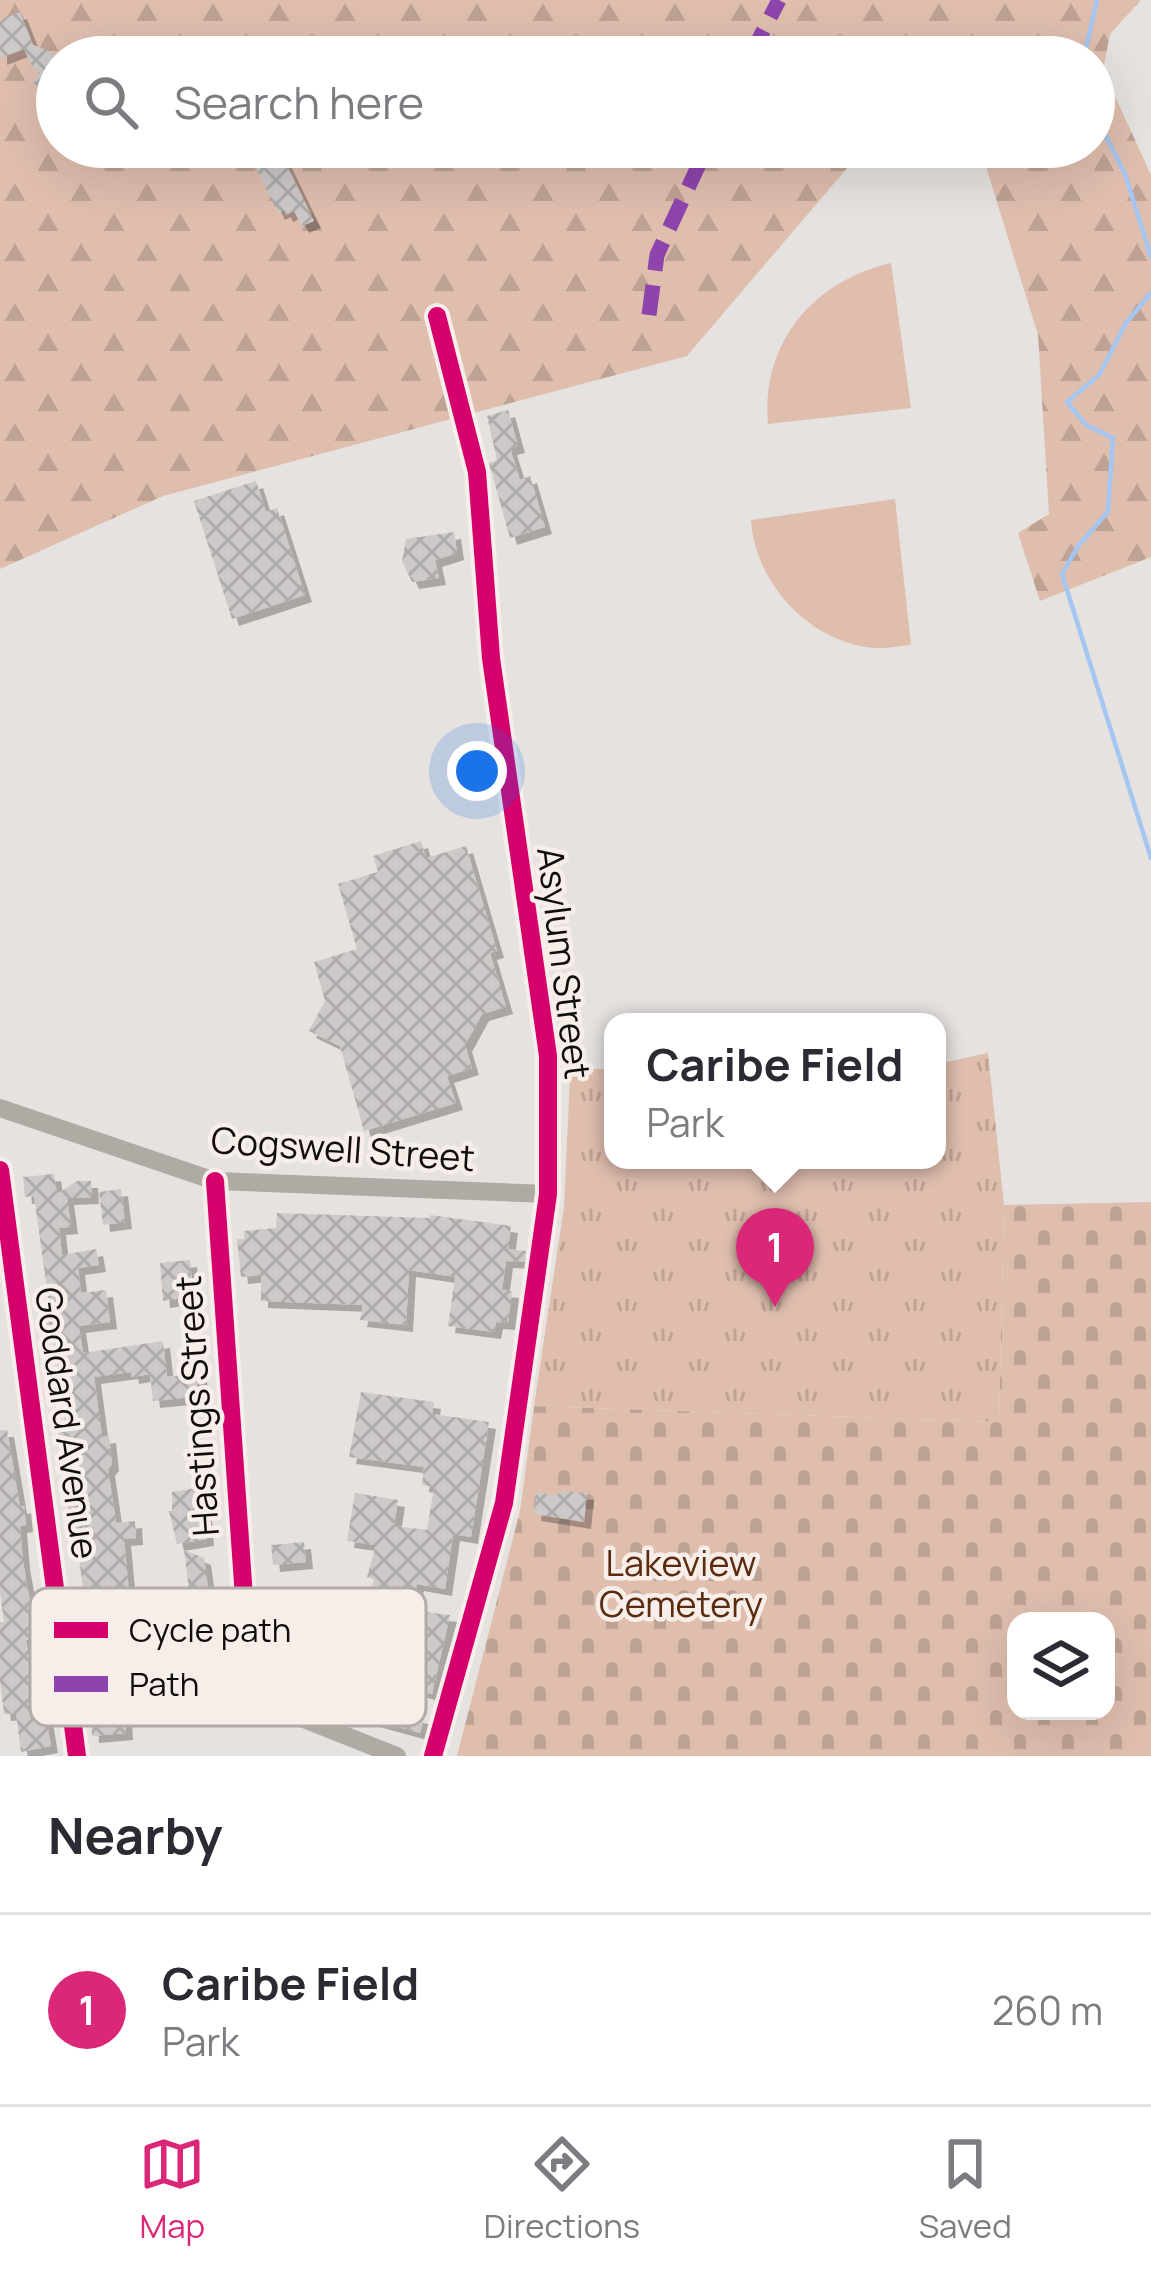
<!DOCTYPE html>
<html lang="en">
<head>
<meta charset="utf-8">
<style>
  :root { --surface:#fff; --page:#f7f7f7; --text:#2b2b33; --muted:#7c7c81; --line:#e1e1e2; --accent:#db2777 }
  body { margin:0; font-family:Manrope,sans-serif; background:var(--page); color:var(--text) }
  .controls { position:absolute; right:36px; bottom:36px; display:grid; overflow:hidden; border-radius:24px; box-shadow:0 12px 48px #0002 }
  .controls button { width:108px; height:108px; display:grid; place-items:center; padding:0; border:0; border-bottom:3px solid var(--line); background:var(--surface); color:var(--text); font:60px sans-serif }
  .you { position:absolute; left:477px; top:771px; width:42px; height:42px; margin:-30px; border:9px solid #fff; border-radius:50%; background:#1a73e8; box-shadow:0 0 0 18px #1a73e833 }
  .badge { display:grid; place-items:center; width:78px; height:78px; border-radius:50%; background:var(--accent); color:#fff; font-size:39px; font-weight:700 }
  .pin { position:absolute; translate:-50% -99px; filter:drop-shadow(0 3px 6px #0008) }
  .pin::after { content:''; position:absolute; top:63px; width:42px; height:36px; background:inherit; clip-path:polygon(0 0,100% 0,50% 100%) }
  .popup { position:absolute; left:604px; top:1013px; width:342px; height:156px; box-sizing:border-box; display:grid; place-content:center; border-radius:24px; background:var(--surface); filter:drop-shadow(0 3px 9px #0005); font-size:39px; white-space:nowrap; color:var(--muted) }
  .popup b { font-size:45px; color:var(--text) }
  .popup::after { content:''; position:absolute; left:50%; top:100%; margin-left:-24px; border:24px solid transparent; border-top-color:var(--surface) }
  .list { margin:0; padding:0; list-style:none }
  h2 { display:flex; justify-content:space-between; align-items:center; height:156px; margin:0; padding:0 48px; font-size:51px }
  h2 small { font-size:39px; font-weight:400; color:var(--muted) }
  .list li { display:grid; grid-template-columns:78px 1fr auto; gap:36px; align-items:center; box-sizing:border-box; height:192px; padding:0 48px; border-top:3px solid var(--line) }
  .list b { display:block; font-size:45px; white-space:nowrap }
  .list p { margin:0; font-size:39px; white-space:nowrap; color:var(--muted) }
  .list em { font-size:39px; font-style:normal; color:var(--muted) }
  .icon { flex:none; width:66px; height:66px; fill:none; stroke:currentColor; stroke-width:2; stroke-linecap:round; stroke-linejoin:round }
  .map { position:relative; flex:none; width:1151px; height:1756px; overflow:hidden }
  .search { position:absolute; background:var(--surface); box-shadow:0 12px 48px #0002; left:36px; right:36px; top:36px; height:132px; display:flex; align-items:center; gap:30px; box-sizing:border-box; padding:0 42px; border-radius:66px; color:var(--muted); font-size:45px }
  .sheet { height:348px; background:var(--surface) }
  nav { display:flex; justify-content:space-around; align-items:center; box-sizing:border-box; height:168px; border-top:3px solid var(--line); background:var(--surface); font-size:33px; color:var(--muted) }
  nav a { display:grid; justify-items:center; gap:6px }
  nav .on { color:var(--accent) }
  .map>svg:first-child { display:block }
  .grass { fill:url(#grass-tufts) }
  .forest { fill:url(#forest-firs) }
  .cemetery { fill:url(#cemetery-stones); fill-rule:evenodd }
  .pitch { fill:#dfbeae }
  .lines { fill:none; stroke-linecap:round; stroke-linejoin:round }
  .stream { stroke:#a4c6f1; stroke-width:4.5 }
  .building { fill:url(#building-cross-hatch); filter:url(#shadow) }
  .minor { stroke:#afaaa3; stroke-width:18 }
  .quiet { stroke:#8e44ad; stroke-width:15; stroke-dasharray:30 15; stroke-linecap:butt }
  .cycleway-casing { stroke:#f7eeea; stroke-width:26 }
  .cycleway { stroke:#d6006c; stroke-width:18 }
  .labels { text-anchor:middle; stroke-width:9; stroke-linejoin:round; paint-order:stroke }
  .street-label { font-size:36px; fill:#100e0d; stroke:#f7eeea }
  .park-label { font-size:36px; fill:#5b2b0f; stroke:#f7eeea }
  .key { fill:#f7eeea; stroke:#b2aba8; stroke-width:3 }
  .key-label { font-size:33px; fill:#100e0d }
</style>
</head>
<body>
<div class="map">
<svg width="1151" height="1756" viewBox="0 0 1151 1756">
  <defs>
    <pattern id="grass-tufts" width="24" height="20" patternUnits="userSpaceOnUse" patternTransform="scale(3)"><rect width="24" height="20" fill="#dfbeae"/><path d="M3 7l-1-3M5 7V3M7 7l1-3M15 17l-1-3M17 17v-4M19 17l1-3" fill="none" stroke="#bea294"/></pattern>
    <pattern id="forest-firs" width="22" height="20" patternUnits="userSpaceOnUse" patternTransform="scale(3)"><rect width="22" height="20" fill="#dfbeae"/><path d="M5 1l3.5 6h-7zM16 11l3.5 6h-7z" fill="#bea294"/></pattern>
    <pattern id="cemetery-stones" width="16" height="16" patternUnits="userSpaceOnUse" patternTransform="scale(3)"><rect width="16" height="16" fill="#dfbeae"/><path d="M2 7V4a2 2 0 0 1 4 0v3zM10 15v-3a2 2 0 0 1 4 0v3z" fill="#bea294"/></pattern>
    <pattern id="building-cross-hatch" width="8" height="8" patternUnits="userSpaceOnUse" patternTransform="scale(3)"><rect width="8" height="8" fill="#ccc9c8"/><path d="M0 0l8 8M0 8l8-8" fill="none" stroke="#aeabab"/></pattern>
    <filter id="shadow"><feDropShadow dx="7" dy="7" stdDeviation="0" flood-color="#0004"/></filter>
  </defs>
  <rect width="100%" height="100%" fill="#e6e2e0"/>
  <path class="grass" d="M988,1053L1004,1205L999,1422L534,1406L564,1207L570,1077L580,1069H613V1160H937V1064Z"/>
  <path class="forest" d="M0,0H1141L1110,34L1103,70L1151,175V557L1040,601L1018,533L1049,514L1038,335L980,147H1094V57H952L949,50L942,57H57V147H865L687,356L163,496L0,569Z"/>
  <path class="cemetery" d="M1151,1202V1756H457L520,1511L534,1406L999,1422L1004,1205ZM1016,1621H1106V1711H1016Z"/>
  <path class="pitch" d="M891,263L911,408L768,424C761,343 813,281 891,263Z
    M895,499L911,645C899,646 885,649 873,648C809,642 755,583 751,520Z"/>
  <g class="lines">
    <path class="stream" d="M1084,57L1097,0
      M1094,113L1125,174L1151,257
      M1151,293L1126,323L1099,375L1067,402L1086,425L1113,438L1108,512L1078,546L1062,574L1151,858"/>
  </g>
  <path class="building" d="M20,12L33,45L48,50L57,62V82L52,78L43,90L33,83L40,73L32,66L24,49L0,58V20Z
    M262,147H278L314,221L302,226L294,211L286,215L284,210L278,213L249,153Z
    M508,410L518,446L510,448L520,480L530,476L545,527L510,538L489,463L497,460L487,416Z
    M256,481L266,512L277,508L305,595L232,619L194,501Z
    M454,532L457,553L435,560L439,578L412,582L402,561L406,539Z
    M421,841L426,858L466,846L497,951L490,953L506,1007L482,1014L465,1045L472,1068L447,1076L456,1103L364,1131L340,1046L309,1031L325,1001L314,962L357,949L338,884L378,872L373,856Z
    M54,1174L57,1194L77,1181H91L92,1197L67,1198L71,1227L59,1228L62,1255L96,1249L99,1265L78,1268L81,1293L106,1290L110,1322L79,1326L83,1353L163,1341L167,1377L200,1373L202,1396L153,1401L150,1374L132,1377L131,1372L94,1377L102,1437L109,1436L112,1464L108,1469L116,1523L135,1521L136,1538L124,1539L130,1603L110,1606L114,1636L128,1635L131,1656L97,1660L93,1629L88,1630L79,1557L74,1558L67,1494H73L67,1445L60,1446L58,1426L65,1425L54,1339L48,1340L45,1320L51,1318L34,1196L25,1197L23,1177Z
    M121,1189L125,1222L103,1225L99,1192Z
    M277,1213L430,1218V1215L511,1226L508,1249L526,1251L525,1262L506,1261L502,1290L512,1291L508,1323L496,1322L494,1332L448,1326L455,1277L409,1270L406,1325L360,1320L363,1305L261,1301V1275L241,1277L237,1239H244V1231L276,1228Z
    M190,1260L193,1291L189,1297L163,1301L160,1263Z
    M361,1392L434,1402L432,1414L489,1422L471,1537L453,1534L445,1589L417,1584L410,1610L450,1615L432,1694L413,1689L420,1667L408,1664L412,1651L378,1642L387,1608L368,1603L374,1579L367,1577L376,1545L347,1541L355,1493L398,1500L394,1526L427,1530L434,1487L422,1485L424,1467L349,1457Z
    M0,1430H7L20,1507L24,1506L26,1525L20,1526L23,1562L35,1630L30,1631L31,1640H26L34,1689L41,1688L51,1746L21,1752L16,1713L4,1714L0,1681V1622H4L0,1592Z
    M203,1487L207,1539L177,1544L169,1511H172V1492Z
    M559,1491L587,1493L584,1522L534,1514L536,1493L558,1495Z
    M304,1542L306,1562L273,1565L271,1545Z
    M184,1550L204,1558L211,1610L192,1613Z
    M310,1631L312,1665L325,1670L322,1677L332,1682L323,1703L307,1695L313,1682L274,1681L275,1633Z
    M369,1692L394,1700L392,1709L424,1718L420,1733L362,1717Z
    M125,1713L126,1733L92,1736L91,1716Z"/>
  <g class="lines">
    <path class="minor" d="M0,1108L215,1181L548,1194
      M0,1170L77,1756
      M215,1181L251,1698
      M69,1685L251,1698L397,1756
      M433,1756L504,1503L548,1194V1056L491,658L477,472L437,316"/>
    <path class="quiet" d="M750,57L779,0
      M649,315L657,255L707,147"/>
    <g class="cycleway-casing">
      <path id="cycleway" d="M0,1170L77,1756
        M215,1181L251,1698
        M433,1756L504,1503L548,1194V1056L491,658L477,472L437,316"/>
    </g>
    <use href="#cycleway" class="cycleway"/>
  </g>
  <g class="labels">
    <g class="street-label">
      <text transform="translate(564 963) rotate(83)" y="13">Asylum Street</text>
      <text transform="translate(343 1149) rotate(4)" y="13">Cogswell Street</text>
      <text transform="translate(197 1406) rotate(-94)" y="13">Hastings Street</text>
      <text transform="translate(67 1423) rotate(82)" y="13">Goddard Avenue</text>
    </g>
    <g class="park-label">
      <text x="681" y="1576">Lakeview<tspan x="681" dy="41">Cemetery</tspan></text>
    </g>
  </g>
  <rect x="30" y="1588" width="396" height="138" rx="18" class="key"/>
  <rect x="54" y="1622" width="54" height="16" fill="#d6006c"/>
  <rect x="54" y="1676" width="54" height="16" fill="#8e44ad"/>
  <g class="key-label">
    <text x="129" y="1642">Cycle path</text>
    <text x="129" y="1696">Path</text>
  </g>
</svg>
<div class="controls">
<button><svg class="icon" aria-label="layers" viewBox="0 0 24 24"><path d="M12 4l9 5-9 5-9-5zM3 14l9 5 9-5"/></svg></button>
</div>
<div class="you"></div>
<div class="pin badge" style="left:775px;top:1307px">1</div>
<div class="popup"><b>Caribe Field</b>Park</div>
<div class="search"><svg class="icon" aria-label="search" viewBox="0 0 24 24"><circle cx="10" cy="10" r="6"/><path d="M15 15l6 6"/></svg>Search here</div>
</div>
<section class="sheet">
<h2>Nearby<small></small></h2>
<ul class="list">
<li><span class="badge">1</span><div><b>Caribe Field</b><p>Park</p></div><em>260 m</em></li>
</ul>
</section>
<nav>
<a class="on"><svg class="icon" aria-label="map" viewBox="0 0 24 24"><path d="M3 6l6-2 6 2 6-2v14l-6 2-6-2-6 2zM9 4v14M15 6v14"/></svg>Map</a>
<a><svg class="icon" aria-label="directions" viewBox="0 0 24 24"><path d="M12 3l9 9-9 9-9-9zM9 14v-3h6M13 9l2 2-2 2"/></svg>Directions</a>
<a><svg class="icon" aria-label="saved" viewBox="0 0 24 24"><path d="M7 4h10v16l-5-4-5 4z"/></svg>Saved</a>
</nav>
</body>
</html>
